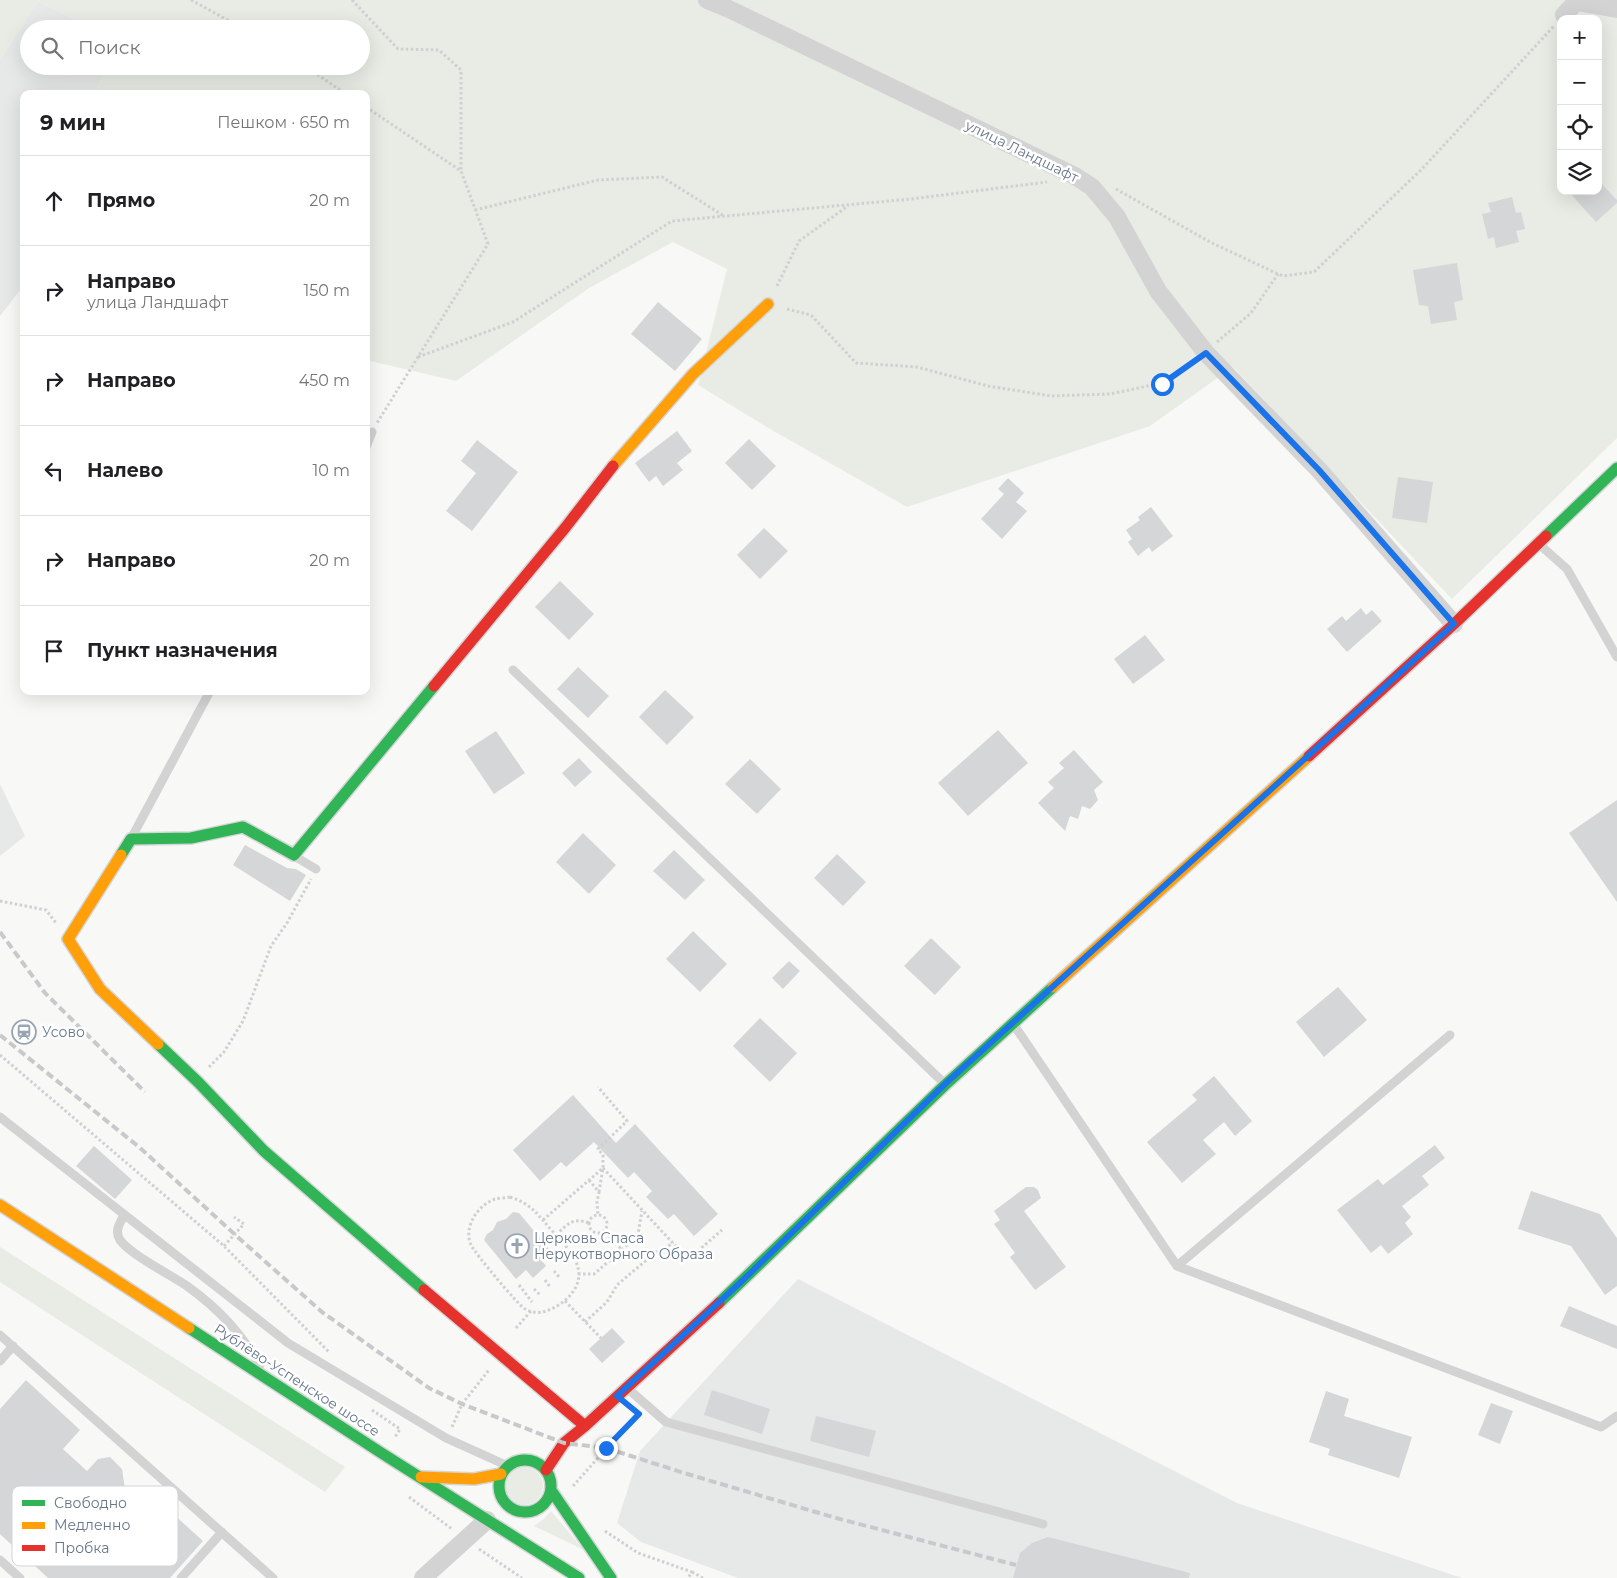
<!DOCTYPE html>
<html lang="ru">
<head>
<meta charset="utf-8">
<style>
  :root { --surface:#fff; --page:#f6f6f6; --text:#202124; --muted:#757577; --line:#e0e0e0 }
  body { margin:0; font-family:Montserrat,sans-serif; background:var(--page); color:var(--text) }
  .controls { position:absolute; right:15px; top:15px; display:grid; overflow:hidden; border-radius:10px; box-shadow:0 5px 20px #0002 }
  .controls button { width:45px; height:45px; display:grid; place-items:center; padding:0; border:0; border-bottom:1px solid var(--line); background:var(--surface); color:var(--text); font:25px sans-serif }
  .stop { position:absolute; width:15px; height:15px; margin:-11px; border:4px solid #1a73e8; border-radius:50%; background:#fff }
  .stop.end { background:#1a73e8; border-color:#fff; box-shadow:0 1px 5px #0008 }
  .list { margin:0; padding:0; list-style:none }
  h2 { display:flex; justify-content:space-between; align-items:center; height:65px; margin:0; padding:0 20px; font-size:21px }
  h2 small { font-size:16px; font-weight:400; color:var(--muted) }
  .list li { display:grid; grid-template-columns:32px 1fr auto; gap:15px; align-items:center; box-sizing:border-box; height:90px; padding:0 20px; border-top:1px solid var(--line) }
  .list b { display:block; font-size:19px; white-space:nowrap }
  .list p { margin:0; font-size:16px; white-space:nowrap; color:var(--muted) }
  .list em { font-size:16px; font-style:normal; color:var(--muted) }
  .icon { flex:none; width:28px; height:28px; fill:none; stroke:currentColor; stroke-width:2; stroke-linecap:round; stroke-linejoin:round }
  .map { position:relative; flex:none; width:1617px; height:1578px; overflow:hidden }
  .search { position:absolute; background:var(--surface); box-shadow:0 5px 20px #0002; left:20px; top:20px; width:350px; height:55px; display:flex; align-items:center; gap:12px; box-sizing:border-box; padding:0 18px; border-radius:28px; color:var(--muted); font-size:19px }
  .panel { position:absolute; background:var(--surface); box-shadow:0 5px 20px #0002; left:20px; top:90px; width:350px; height:605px; border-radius:10px }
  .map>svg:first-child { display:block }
  .built { fill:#e7e8e8 }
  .green { fill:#e8ece5; fill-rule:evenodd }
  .building { fill:#d5d6d7 }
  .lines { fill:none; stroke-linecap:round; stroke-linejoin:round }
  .fast-casing { stroke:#d4d6d8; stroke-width:14 }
  .slow-casing { stroke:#d4d6d8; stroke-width:14 }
  .jam-casing { stroke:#d4d6d8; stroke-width:14 }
  .path { stroke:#cfd0d2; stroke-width:3; stroke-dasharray:2.5 2.5; stroke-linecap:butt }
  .lane { stroke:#d3d3d4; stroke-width:9 }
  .street { stroke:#d3d3d4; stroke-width:18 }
  .fast { stroke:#30b455; stroke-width:11 }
  .slow { stroke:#ff9f0a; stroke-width:11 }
  .jam { stroke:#e5322d; stroke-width:11 }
  .rail { stroke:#c8c9cb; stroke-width:4; stroke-dasharray:8 4; stroke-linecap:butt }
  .route { stroke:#1a73e8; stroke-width:6 }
  .labels { text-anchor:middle; stroke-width:5; stroke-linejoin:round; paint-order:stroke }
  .street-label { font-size:14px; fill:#65768b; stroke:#fff }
  .poi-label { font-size:14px; fill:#65768b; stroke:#fff; text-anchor:start }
  .key { fill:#fff; stroke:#d1d6dc; stroke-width:1 }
  .key-label { font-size:14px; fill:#65768b }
</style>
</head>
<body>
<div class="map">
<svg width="1617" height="1578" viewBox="0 0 1617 1578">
  <rect width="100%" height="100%" fill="#f8f8f7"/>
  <path class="built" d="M38,1L94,29H29V66H106L96,94H24V285L0,316V59Z
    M0,784L25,836L0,856Z
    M798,1279L1237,1503L1462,1578H738L641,1542L617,1523L640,1451Z"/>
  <path class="green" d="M0,0H1617V438L1452,599L1233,367L1150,426L907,507L772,430L698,385L727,269L673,242L589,288L456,381L366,360V94H96L106,66H361V29H94L38,1L0,59ZM1561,19H1598V191H1561Z
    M0,1247L345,1467L325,1492L0,1282Z
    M505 1486a19 19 0 1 1 38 0a19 19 0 1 1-38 0Z
    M551,1511L584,1550L534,1526L544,1519Z"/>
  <path class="building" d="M1598,180L1617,200V203L1596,222L1568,191H1598Z
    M1512,197L1516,213L1521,212L1525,229L1516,231L1519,242L1496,248L1494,237L1488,239L1482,214L1491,212L1488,203Z
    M1457,263L1463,300L1454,302L1457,320L1431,324L1428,306L1419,305L1413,270Z
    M658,302L702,339L675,371L631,334Z
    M677,431L692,451L677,463L683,470L663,486L656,476L649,482L635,463Z
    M749,439L776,466L752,490L725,463Z
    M477,440L518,472L472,531L446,511L476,473L461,461Z
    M1398,477L1433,482L1427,523L1392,518Z
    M1008,478L1024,493L1016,502L1027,511L1002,539L981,519L1004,494L998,489Z
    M1151,507L1173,536L1152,552L1149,547L1138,556L1128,542L1132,539L1126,530L1140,520L1138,517Z
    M764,528L788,551L760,579L737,555Z
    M560,581L594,614L569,640L535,607Z
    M1361,608L1366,615L1372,610L1382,621L1347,652L1327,629L1342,616L1346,621Z
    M1145,635L1165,660L1133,684L1114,659Z
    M578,667L609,696L588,718L557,689Z
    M665,690L694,717L667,745L639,717Z
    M998,730L1028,763L968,816L938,783Z
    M496,731L525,773L494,794L465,751Z
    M1074,750L1103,782L1094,790L1098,800L1090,809L1082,806L1078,819L1070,816L1065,831L1038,803L1054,788L1048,782L1064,768L1059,763Z
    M579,758L592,772L575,787L562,773Z
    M750,759L781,789L757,814L725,784Z
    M1617,800V902L1569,833Z
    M583,833L616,865L589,894L556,862Z
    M245,845L287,868L296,869L306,875L290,901L233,865Z
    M674,850L705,880L685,900L653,871Z
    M837,854L866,882L843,906L814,878Z
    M693,931L727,964L700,992L666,959Z
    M931,938L961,967L935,995L904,966Z
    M789,961L800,971L783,989L772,978Z
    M1338,987L1367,1020L1324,1057L1296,1022Z
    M760,1018L797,1053L770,1082L733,1046Z
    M1214,1076L1252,1121L1235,1136L1224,1122L1203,1140L1216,1154L1182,1183L1147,1142L1197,1100L1192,1095Z
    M573,1095L616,1143L635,1124L718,1214L694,1236L674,1214L668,1219L646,1197L652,1191L634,1172L628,1178L594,1142L566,1167L561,1162L540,1181L513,1150Z
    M1435,1145L1445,1158L1422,1176L1429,1185L1402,1206L1411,1217L1405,1223L1413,1234L1388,1254L1381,1245L1371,1253L1337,1210L1378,1179L1383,1185Z
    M94,1146L132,1180L115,1199L76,1166Z
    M1026,1187H1034L1038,1190L1041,1198L1024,1211L1066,1267L1035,1290L1010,1257L1015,1253L994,1224L1000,1220L994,1211Z
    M1531,1191L1600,1214L1617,1238V1286L1605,1295L1571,1246L1518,1229Z
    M513,1212L519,1213L550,1250L540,1258L546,1266L533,1278L526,1270L516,1279L484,1240L487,1234L493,1230L497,1222L506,1219Z
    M1569,1306L1617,1326V1349L1560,1326Z
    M612,1328L625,1342L602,1363L589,1349Z
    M26,1380L80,1430L63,1449L87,1471L98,1459L110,1457L122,1469L129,1516L150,1493L203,1541L170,1578H48L0,1534V1409Z
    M712,1390L770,1409L762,1434L704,1415Z
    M1326,1391L1349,1399L1344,1416L1412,1437L1399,1478L1328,1455L1330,1449L1309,1442Z
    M1491,1403L1513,1411L1500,1444L1478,1435Z
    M816,1416L876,1431L869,1457L810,1441Z
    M1048,1537L1190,1573L1189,1578H1013L1020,1553L1032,1543Z"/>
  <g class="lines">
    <g class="fast-casing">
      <path id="fast" d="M1546,536L1617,468
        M121,855L131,839L191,838L243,827L294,855L434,686
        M158,1044L198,1082L264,1151L424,1290
        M719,1303L945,1085L1053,987
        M189,1328L383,1454L579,1578
        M499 1486a26 26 0 1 1 52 0a26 26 0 1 1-52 0Z
        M551,1490L611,1578"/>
    </g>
    <g class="slow-casing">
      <path id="slow" d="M613,466L693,374L768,304
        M121,855L68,939L100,989L158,1044
        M1053,987L1309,756
        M0,1205L189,1328
        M421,1477L474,1479L501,1474"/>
    </g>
    <g class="jam-casing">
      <path id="jam" d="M434,686L565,528L613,466
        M1309,756L1454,624L1546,536
        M424,1290L585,1426
        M546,1470L564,1443L585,1426L719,1303"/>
    </g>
    <path class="path" d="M191,0L244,29
      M352,0L398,49L439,50L461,70V170
      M305,66L346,94
      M366,107L461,171L488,244L377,423
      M1116,189L1210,242L1278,274L1283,276L1314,272L1421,170L1554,26
      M475,210L598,180L662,177L724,216
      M777,286L799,241L848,206
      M787,309L811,315L856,363L917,367L988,386L1051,396L1110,394L1162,383L1193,362
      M1217,342L1251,313L1278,274
      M418,357L513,322L672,221L911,199L1047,182
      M0,901L46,910L56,923
      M0,1055L224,1246L329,1352
      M209,1067L224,1052L243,1021L271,946L287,923L311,879
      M603,1168L684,1255L688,1257L692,1256L722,1230
      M589,1180L599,1192L597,1202L598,1215
      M599,1192L603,1168
      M510,1197C532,1204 538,1215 553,1232C561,1241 571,1250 576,1262C587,1286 564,1306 543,1312C537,1313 530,1312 525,1309C518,1305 474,1252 471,1245C463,1227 478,1205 495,1199C499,1198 505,1198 510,1197Z
      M589 1224a9 9 0 1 1 18 0a9 9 0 1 1-18 0Z
      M543,1220L603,1168V1155L598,1149L627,1121L598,1087
      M556,1235C568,1224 572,1217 589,1223
      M224,1246L244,1224L234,1217
      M622,1250L638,1234L642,1211
      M554,1271L560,1278
      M578,1274H594L622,1250L604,1231
      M545,1280L550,1287
      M519,1285L532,1302
      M534,1289L540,1295
      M565,1301L601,1338
      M585,1322L607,1302L617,1285L656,1252L663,1251L673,1242
      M516,1328L531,1311
      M372,1410L400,1429L395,1437
      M452,1427L462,1404L489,1370
      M573,1486L638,1413
      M409,1497L452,1529
      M605,1531L638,1553L692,1572L688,1578
      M479,1549L522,1578
      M692,1572L703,1578"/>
    <path class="lane" d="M366,447L372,432
      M1540,545L1567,569L1617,657
      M513,670L945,1084
      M132,837L210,691
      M294,856L316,869
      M1014,1025L1177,1266L1601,1427L1617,1416
      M0,1117L288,1343L446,1438L508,1466
      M124,1215C120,1223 114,1231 120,1240C131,1255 169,1274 187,1286C219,1309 239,1331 260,1365
      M1177,1266L1450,1035
      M0,1335L273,1578
      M0,1361L13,1346
      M627,1388L666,1422L1043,1524
      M0,1560L20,1578
      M181,1578L222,1532"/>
    <path class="street" d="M707,0L729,9L1075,176L1092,187L1117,217L1158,291L1206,353L1319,470L1454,624
      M1577,2L1617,9
      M1564,15L1578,0
      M423,1578L487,1520"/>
    <use href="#fast" class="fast"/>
    <use href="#slow" class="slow"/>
    <use href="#jam" class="jam"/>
    <path class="rail" d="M0,932L45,993L145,1092
      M0,1035L139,1147L241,1240L322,1312L429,1388L462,1404L564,1443L606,1448L684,1473L836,1518L1016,1565"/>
  </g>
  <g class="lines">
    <path class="route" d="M606,1448L639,1414L617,1396L742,1281L945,1084L1454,624L1319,470L1206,353L1162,384"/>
  </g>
  <defs>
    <g id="station-ring" transform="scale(1.25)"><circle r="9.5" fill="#fff" stroke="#98a4b1" stroke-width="1.5"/><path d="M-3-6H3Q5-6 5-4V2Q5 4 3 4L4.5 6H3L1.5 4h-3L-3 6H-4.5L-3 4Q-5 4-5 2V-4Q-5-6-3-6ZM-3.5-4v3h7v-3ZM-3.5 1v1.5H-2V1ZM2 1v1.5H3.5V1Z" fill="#98a4b1"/></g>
    <g id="church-ring" transform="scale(1.25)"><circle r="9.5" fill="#fff" stroke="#98a4b1" stroke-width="1.5"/><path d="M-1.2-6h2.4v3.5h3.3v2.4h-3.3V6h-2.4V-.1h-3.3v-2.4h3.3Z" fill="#98a4b1"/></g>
  </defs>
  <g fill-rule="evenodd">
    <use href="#station-ring" x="24" y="1032"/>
    <use href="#church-ring" x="517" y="1246"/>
  </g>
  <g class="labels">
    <g class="street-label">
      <text transform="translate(1022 151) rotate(26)" y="5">улица Ландшафт</text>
      <text transform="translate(297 1380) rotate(33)" y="5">Рублёво-Успенское шоссе</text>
    </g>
    <g class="poi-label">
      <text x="42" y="1037">Усово</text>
      <text x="534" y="1243">Церковь Спаса<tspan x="534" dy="16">Нерукотворного Образа</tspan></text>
    </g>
  </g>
  <rect x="12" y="1486" width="166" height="80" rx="8" class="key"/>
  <rect x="22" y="1500" width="23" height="6" fill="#30b455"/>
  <rect x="22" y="1522" width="23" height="7" fill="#ff9f0a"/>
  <rect x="22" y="1545" width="23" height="6" fill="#e5322d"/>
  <g class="key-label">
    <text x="54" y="1508">Свободно</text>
    <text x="54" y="1530">Медленно</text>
    <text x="54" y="1553">Пробка</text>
  </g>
</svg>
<div class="controls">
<button>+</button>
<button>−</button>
<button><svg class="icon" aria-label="locate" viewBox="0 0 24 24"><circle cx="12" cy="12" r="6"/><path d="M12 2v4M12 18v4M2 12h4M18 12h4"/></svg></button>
<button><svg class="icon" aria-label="layers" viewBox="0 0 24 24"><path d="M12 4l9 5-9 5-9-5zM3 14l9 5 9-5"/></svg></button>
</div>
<div class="stop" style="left:1162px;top:384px"></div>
<div class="stop end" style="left:606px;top:1448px"></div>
<div class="search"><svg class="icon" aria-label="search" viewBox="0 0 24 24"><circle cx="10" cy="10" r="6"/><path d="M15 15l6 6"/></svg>Поиск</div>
<section class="panel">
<h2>9 мин<small>Пешком · 650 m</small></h2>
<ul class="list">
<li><svg class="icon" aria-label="ahead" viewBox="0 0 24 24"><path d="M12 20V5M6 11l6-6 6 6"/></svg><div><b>Прямо</b></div><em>20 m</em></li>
<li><svg class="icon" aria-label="right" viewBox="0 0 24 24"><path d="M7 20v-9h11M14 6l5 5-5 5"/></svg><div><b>Направо</b><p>улица Ландшафт</p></div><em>150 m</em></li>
<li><svg class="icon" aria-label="right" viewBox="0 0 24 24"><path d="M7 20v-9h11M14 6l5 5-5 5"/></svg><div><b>Направо</b></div><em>450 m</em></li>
<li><svg class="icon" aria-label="left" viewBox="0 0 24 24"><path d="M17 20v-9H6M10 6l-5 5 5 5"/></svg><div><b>Налево</b></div><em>10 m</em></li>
<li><svg class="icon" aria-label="right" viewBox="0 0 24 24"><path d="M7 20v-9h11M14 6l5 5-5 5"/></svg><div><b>Направо</b></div><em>20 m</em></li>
<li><svg class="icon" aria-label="arrive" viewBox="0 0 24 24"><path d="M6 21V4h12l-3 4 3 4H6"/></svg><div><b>Пункт назначения</b></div></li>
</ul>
</section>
</div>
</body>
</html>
